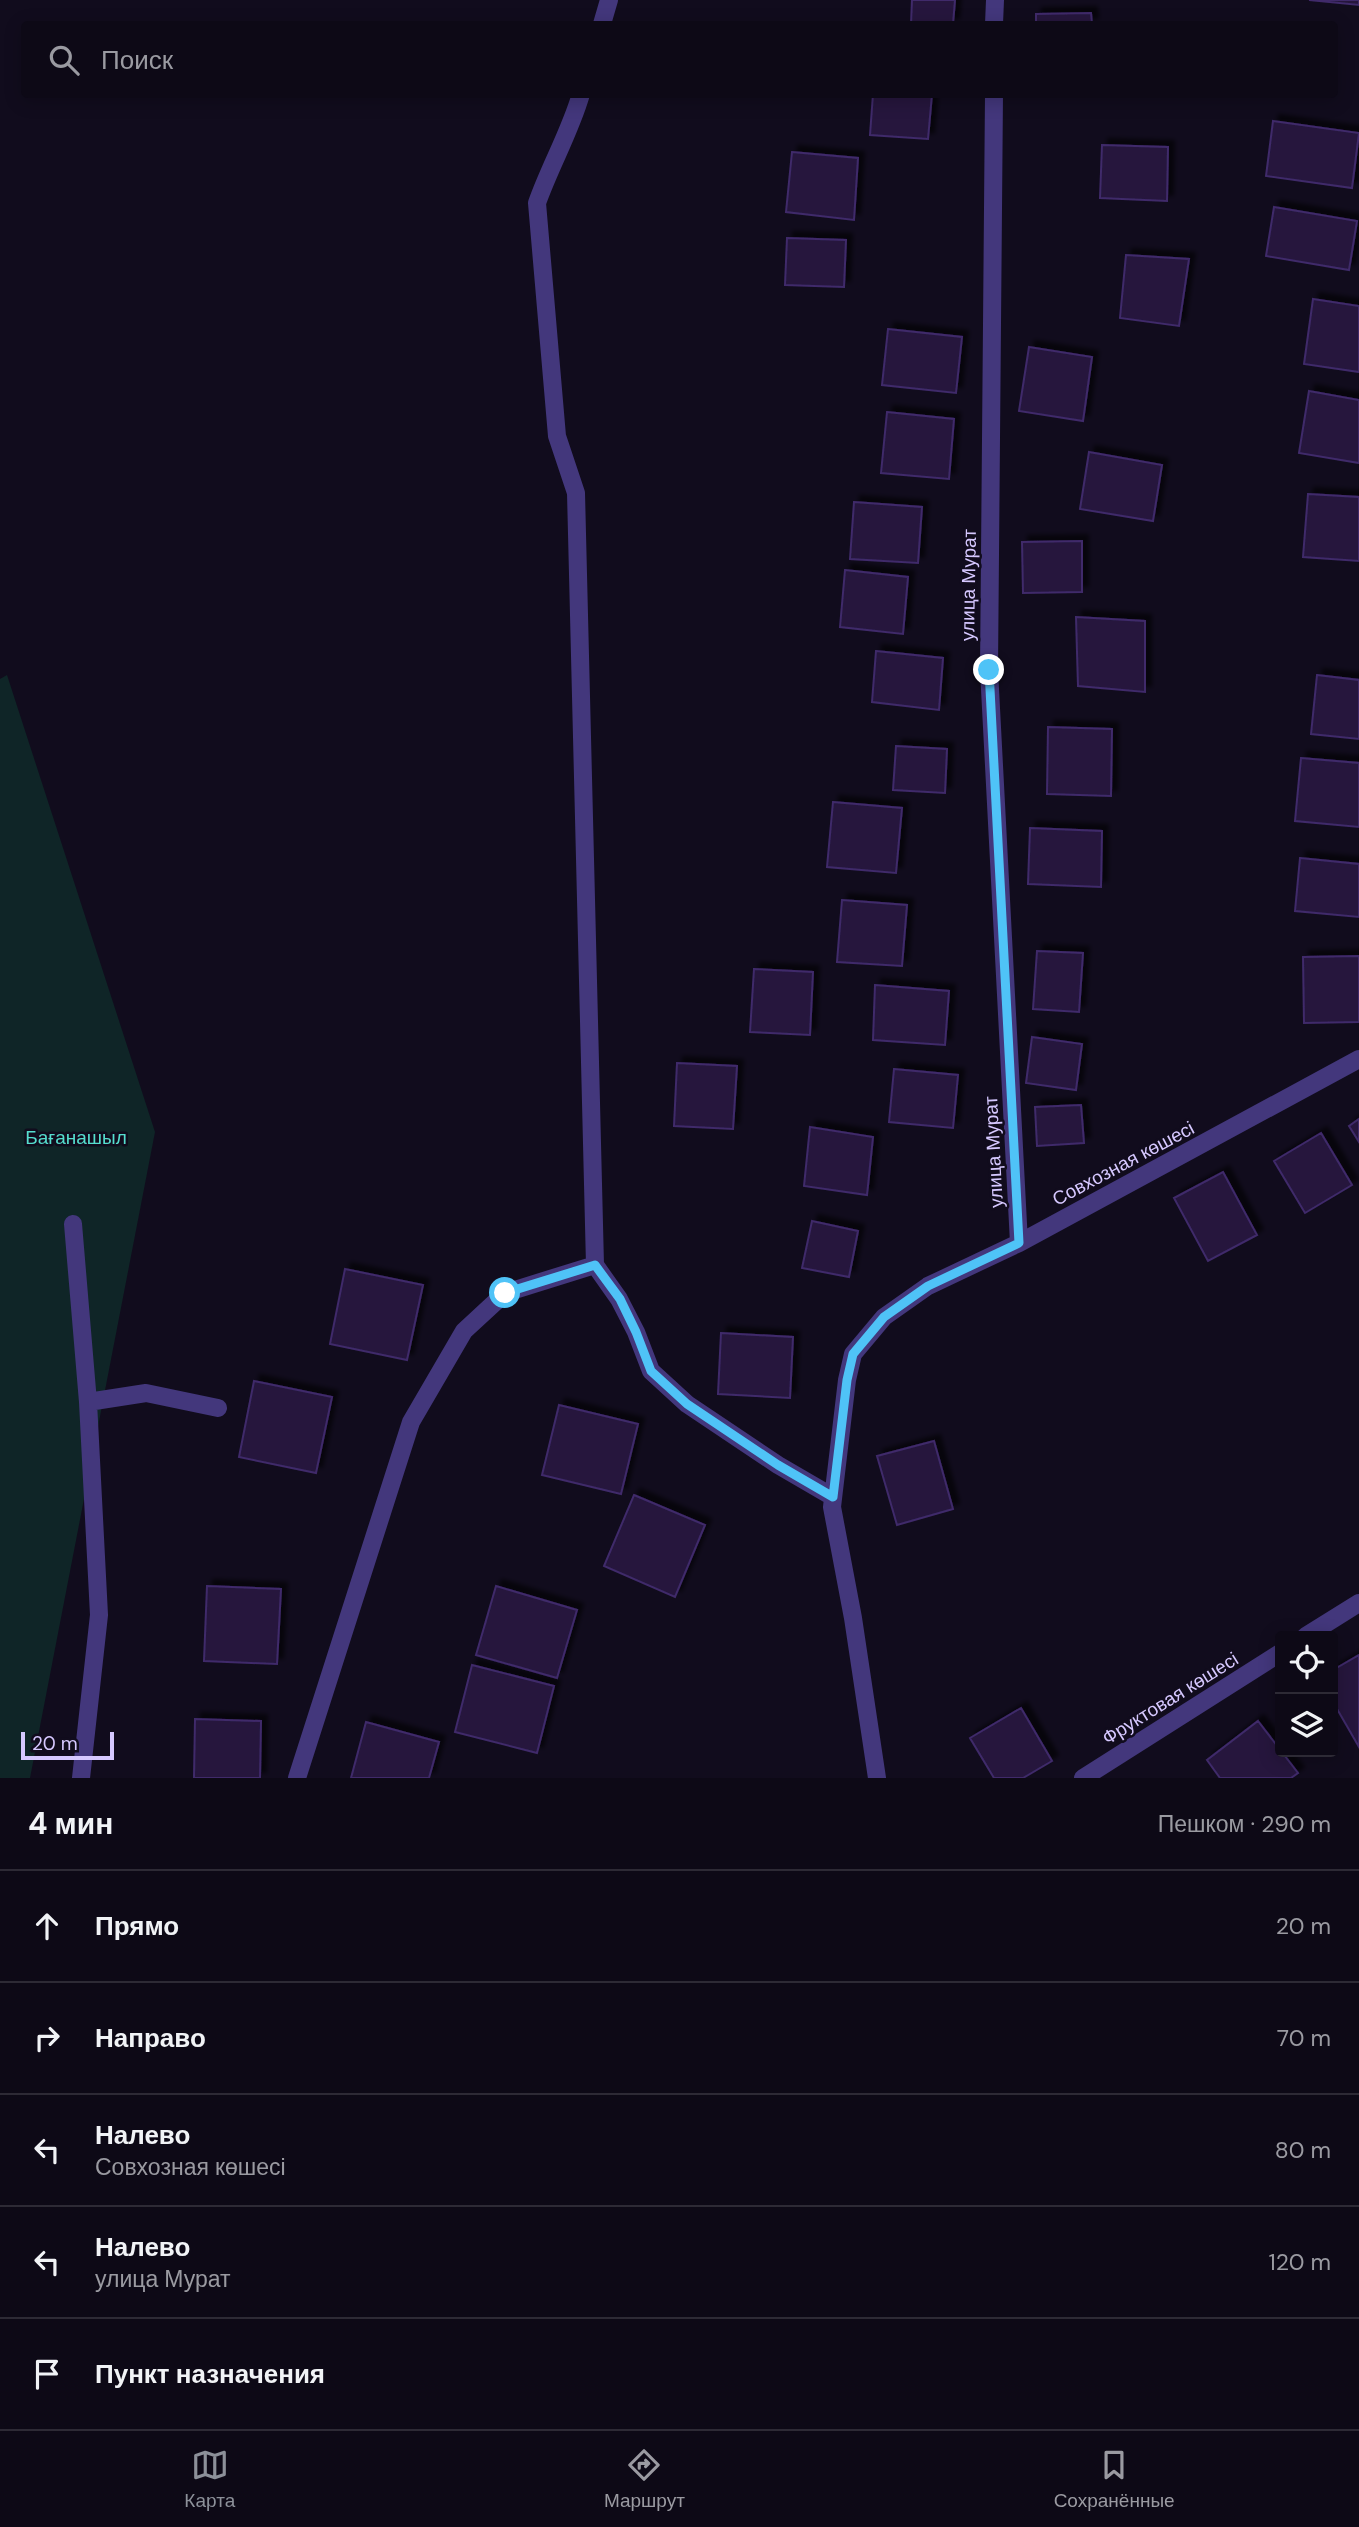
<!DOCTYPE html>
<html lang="ru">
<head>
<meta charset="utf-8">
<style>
  :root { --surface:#0d0916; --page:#16121f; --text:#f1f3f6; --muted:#9a9aa1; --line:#2d2a35; --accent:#8c9099 }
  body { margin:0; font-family:"DM Sans",sans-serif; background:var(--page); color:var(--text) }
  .controls { position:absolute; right:21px; bottom:21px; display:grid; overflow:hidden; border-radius:7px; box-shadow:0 4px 18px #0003 }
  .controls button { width:63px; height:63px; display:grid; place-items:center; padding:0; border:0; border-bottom:2px solid var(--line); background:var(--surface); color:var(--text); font:35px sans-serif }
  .scale { position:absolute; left:21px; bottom:18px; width:93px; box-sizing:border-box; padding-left:7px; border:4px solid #d6c8ff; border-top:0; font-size:19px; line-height:24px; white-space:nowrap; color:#d6c8ff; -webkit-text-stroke:5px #110c1d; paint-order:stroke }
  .stop { position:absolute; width:21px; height:21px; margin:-16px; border:5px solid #4fc3f7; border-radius:50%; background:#fff }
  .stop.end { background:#4fc3f7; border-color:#fff; box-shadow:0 2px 7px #0008 }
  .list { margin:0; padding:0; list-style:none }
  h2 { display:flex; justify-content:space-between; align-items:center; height:91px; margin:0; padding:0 28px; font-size:30px }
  h2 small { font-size:23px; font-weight:400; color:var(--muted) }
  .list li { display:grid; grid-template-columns:46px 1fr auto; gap:21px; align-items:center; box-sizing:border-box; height:112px; padding:0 28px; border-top:2px solid var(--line) }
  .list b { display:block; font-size:26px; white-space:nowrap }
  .list p { margin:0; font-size:23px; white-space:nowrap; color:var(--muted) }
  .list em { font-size:23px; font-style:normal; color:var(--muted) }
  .icon { flex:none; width:38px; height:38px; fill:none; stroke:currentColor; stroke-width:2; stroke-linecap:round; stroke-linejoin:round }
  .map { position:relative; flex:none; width:1359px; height:1778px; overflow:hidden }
  .search { position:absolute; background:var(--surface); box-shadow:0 4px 18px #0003; left:21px; right:21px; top:21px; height:77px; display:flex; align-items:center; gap:18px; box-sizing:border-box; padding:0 24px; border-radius:7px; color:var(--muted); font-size:26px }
  .sheet { height:651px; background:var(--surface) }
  nav { display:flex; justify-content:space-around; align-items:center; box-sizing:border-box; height:98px; border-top:2px solid var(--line); background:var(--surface); font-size:19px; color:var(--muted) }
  nav a { display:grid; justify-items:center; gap:4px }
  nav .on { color:var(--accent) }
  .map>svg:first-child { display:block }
  .green { fill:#0f2527 }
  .building { fill:#25183e; stroke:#3f2a6a; stroke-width:2; filter:url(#shadow) }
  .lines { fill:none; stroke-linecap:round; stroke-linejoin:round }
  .minor { stroke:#43377c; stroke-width:18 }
  .route { stroke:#4fc3f7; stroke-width:9 }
  .labels { text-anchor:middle; stroke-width:5; stroke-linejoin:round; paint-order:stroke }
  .street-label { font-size:19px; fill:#d6c8ff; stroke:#110c1d }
  .park-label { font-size:19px; fill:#55dece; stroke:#110c1d }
</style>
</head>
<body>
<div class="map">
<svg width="1359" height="1778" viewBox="0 0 1359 1778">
  <defs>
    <filter id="shadow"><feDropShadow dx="6" dy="-6" stdDeviation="2" flood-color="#0009"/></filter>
  </defs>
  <rect width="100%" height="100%" fill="#110c1d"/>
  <path class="green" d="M7,675L155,1132L30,1778H0V679Z"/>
  <path class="building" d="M912,0H955L953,24H911Z
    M1309,0H1359V5Z
    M1091,13L1092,24H1036V14Z
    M873,94H932L928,139L870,135Z
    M1273,121L1359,133L1352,188L1266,176Z
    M1102,145L1168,147L1167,201L1100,198Z
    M792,152L858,158L854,220L786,212Z
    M1274,207L1357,221L1349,270L1266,256Z
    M787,238L846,240L844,287L785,285Z
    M1126,255L1189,259L1179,326L1120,318Z
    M1313,299L1359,306V372L1304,364Z
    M888,329L962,337L956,393L882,385Z
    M1029,347L1092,357L1083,421L1019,411Z
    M1309,391L1359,400V463L1299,453Z
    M887,412L954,419L949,479L881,473Z
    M1089,452L1162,465L1153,521L1080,509Z
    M1308,494L1359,497V561L1303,557Z
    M854,502L922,507L918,563L850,559Z
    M1082,541V592L1023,593L1022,542Z
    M845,570L908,577L903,634L840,627Z
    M1076,617L1145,621V692L1078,686Z
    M876,651L943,658L939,710L872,702Z
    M1317,675L1359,680V739L1311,734Z
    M1048,727L1112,729L1111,796L1047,794Z
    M896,746L947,749L945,793L893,790Z
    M1301,758L1359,763V827L1295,821Z
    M833,802L902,808L896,873L827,867Z
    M1030,828L1102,831L1101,887L1028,884Z
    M1300,858L1359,864V917L1295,911Z
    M842,900L907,905L902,966L837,962Z
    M1037,951L1083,953L1079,1012L1033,1009Z
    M1359,956V1022L1304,1023L1303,957Z
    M754,969L813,972L810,1035L750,1032Z
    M875,985L949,991L945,1045L873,1040Z
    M1032,1037L1082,1044L1076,1090L1026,1083Z
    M677,1063L737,1066L733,1129L674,1126Z
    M894,1069L958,1075L953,1128L889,1122Z
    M1081,1105L1084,1143L1037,1146L1035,1107Z
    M1359,1119V1142L1349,1126Z
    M810,1127L873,1137L867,1195L804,1186Z
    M1321,1133L1352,1185L1305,1213L1274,1161Z
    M1223,1172L1257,1235L1208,1261L1174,1198Z
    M812,1221L858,1231L849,1277L802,1268Z
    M345,1269L423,1285L407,1360L330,1344Z
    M721,1333L793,1337L790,1398L718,1394Z
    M254,1381L332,1397L316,1473L239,1457Z
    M559,1405L638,1424L621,1494L542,1475Z
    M934,1441L953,1509L897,1525L877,1456Z
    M634,1495L705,1525L675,1597L604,1566Z
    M207,1586L281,1589L277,1664L204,1661Z
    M496,1586L577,1610L557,1678L476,1655Z
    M1359,1655V1747L1333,1702V1670Z
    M472,1665L554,1686L537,1753L455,1732Z
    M1021,1708L1052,1761L1023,1778H994L970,1738Z
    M195,1719L261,1721L260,1778H194Z
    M1258,1721L1298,1773L1291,1778H1220L1207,1760Z
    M366,1722L439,1742L429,1778H351Z"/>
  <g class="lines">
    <path class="minor" d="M602,24L609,0
      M994,24L995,0
      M581,94C570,132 550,166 537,203L557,436L576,493L595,1265L619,1299L636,1332L651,1371L687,1404L778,1465L833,1497
      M994,94L989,670L1019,1243
      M73,1224L88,1402L99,1615L81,1778
      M88,1402L146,1393L218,1408
      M1306,1636L1359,1603
      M297,1778L411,1422L464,1331L505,1293L595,1265
      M877,1778L853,1618L832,1507L847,1380L853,1354L884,1317L928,1286L1019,1243L1359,1059
      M1083,1778L1280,1653"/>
  </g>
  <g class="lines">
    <path class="route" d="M505,1293L595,1265L620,1299L636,1332L651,1371L687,1404L778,1465L833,1497L847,1380L853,1354L884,1317L928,1286L1019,1243L989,670"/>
  </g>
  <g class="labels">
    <g class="street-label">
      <text transform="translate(968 585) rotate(-89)" y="7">улица Мурат</text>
      <text transform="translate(993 1152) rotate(-93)" y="7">улица Мурат</text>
      <text transform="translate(1123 1163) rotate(-28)" y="7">Совхозная көшесі</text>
      <text transform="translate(1170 1698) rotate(-32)" y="7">Фруктовая көшесі</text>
    </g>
    <g class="park-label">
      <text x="76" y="1144">Бағанашыл</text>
    </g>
  </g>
</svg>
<div class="controls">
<button><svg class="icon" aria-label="locate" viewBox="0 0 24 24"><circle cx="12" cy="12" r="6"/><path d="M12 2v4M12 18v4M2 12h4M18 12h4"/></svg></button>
<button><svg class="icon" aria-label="layers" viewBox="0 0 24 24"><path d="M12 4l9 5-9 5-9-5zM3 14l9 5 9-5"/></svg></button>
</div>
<div class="scale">20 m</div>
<div class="stop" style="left:505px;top:1293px"></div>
<div class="stop end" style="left:989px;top:670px"></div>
<div class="search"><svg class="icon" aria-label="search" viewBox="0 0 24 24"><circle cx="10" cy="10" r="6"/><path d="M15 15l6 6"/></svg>Поиск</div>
</div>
<section class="sheet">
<h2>4 мин<small>Пешком · 290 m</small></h2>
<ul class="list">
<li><svg class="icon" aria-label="ahead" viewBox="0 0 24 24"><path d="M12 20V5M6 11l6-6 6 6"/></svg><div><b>Прямо</b></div><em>20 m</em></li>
<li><svg class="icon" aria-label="right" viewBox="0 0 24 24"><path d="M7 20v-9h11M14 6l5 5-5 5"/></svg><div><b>Направо</b></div><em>70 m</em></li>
<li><svg class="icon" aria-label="left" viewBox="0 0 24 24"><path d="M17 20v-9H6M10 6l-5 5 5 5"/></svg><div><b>Налево</b><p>Совхозная көшесі</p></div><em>80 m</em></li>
<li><svg class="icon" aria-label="left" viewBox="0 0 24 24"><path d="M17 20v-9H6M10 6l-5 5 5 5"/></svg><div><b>Налево</b><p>улица Мурат</p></div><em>120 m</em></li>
<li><svg class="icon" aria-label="arrive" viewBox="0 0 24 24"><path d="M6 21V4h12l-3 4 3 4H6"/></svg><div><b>Пункт назначения</b></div></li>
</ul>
</section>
<nav>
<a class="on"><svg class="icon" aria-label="map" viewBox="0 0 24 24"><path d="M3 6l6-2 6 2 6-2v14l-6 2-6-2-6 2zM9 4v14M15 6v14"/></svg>Карта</a>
<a><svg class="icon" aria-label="directions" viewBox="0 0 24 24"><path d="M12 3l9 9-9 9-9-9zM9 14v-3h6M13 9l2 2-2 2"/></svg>Маршрут</a>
<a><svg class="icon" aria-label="saved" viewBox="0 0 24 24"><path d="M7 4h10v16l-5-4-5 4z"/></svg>Сохранённые</a>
</nav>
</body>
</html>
